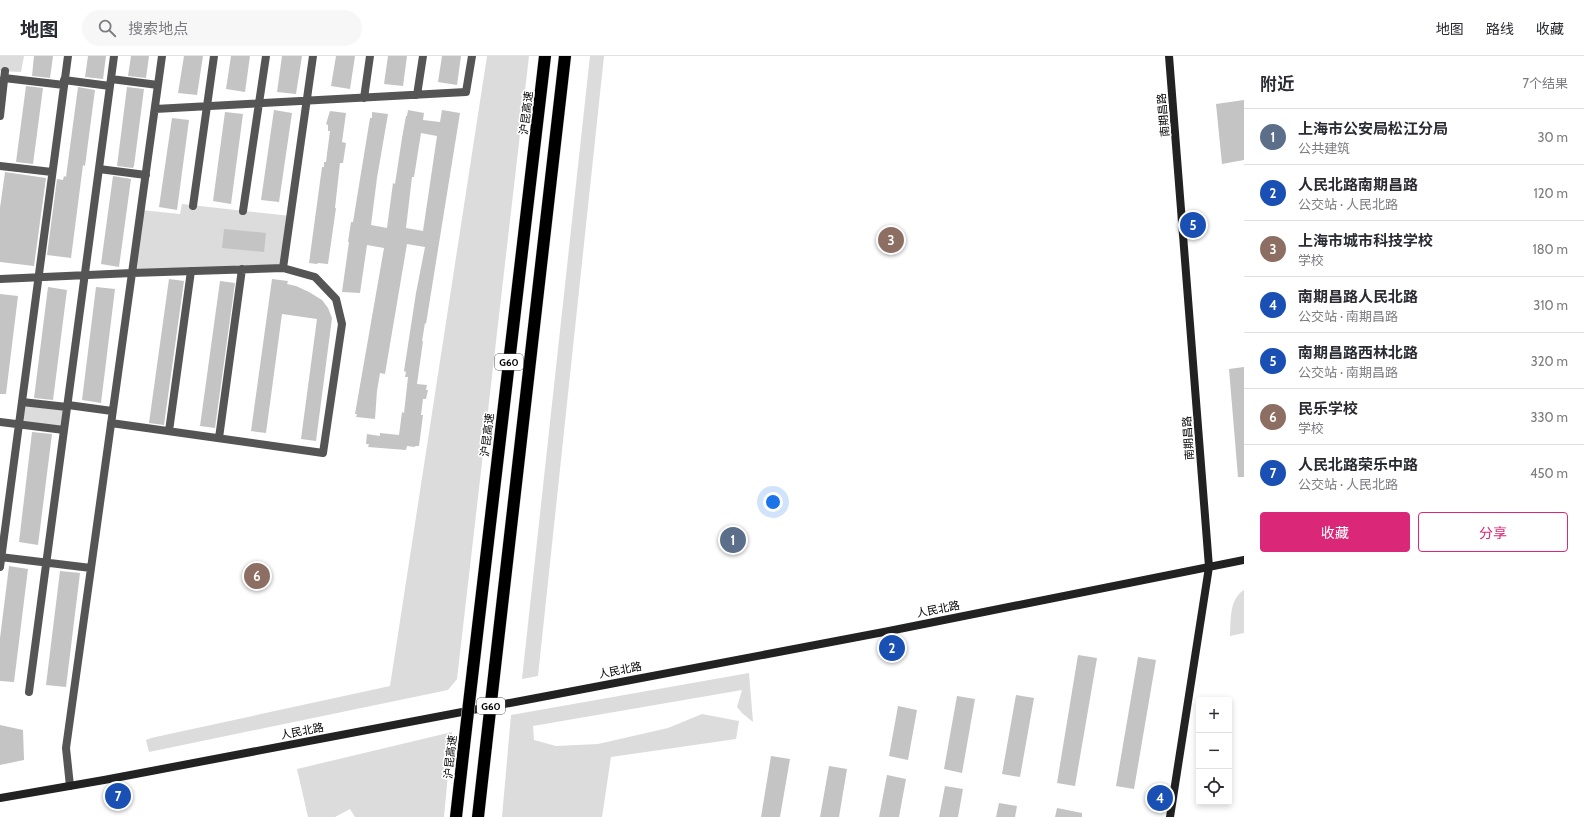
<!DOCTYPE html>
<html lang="zh">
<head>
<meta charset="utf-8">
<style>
  :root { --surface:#fff; --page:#f7f7f7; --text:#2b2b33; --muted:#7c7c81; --line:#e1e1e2; --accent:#db2777 }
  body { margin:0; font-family:Cabin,"Noto Sans SC",sans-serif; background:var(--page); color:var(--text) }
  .controls { position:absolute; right:12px; bottom:12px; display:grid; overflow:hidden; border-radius:4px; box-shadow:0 2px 6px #0003 }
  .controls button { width:36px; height:36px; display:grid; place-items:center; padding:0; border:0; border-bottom:1px solid var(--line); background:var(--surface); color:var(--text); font:20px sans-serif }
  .you { position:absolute; left:773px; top:446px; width:14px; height:14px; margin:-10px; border:3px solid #fff; border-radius:50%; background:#1a73e8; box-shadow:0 0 0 6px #1a73e833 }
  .badge { display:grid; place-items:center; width:26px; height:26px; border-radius:50%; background:var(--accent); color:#fff; font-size:13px; font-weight:700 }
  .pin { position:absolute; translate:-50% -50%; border:2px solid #fff; box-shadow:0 1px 4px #0006 }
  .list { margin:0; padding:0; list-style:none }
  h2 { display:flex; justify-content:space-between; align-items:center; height:52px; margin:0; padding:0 16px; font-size:17px }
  h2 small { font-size:13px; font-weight:400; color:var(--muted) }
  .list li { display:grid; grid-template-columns:26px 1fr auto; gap:12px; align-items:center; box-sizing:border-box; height:56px; padding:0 16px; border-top:1px solid var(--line) }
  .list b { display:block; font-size:15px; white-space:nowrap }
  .list p { margin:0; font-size:13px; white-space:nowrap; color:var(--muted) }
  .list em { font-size:13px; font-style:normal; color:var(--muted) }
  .actions { display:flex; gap:8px; padding:12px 16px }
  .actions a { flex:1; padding:9px 0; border:1px solid var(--accent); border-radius:4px; text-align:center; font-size:14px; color:var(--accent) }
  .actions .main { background:var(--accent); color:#fff }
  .icon { flex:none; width:22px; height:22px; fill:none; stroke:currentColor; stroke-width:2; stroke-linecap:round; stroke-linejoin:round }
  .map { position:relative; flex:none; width:1244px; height:761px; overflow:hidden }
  header { display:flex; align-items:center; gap:24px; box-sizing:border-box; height:56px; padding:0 20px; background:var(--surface); border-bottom:1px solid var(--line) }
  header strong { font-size:19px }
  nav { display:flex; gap:22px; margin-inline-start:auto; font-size:14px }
  .search { width:280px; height:36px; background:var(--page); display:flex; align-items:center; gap:10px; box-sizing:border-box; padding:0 14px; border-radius:22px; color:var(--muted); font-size:15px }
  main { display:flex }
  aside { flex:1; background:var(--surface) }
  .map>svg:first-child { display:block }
  .green { fill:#dcdcdc }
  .building { fill:#c4c4c4; fill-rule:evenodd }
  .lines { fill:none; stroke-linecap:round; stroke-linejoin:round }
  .motorway-casing { stroke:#dbdbdb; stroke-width:13 }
  .minor { stroke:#555; stroke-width:8 }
  .secondary { stroke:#222; stroke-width:8 }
  .motorway { stroke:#000; stroke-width:12 }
  .motorway-bridge-casing { stroke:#dbdbdb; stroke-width:13; stroke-linecap:butt }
  .motorway-bridge { stroke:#000; stroke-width:12 }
  .labels { text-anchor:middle; stroke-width:3.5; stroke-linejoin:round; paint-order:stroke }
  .shield { fill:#fff; stroke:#4c4c4c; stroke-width:1 }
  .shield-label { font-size:10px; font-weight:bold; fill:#000 }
  .street-label { font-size:11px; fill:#000; stroke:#fff }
</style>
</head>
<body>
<header>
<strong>地图</strong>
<div class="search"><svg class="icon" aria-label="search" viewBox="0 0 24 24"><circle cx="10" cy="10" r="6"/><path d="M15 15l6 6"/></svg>搜索地点</div>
<nav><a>地图</a><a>路线</a><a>收藏</a></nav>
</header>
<main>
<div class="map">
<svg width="1244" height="761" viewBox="0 0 1244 761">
  <rect width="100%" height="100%" fill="#fff"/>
  <path class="green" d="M0,0H24L21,16L0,15Z
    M487,0H529L457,623L448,634L149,696L146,684L151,682L390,630Z
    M590,0H604L538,620L522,623Z
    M182,148L291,160L283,212L132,217L141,154L180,158Z
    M22,346L67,351L64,374L19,368Z
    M1244,534V577L1230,580C1231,564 1229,543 1244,534Z
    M749,617L753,666L742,657L737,651L742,634L533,670L534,684L556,690L598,688L668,672L702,658L739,665L736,683L611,701L602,761H502L511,659Z
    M452,676L444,761H355L350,753L335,761H308L297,713Z"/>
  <path class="building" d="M34,0H53L50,22L32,20Z
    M88,0H106L103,23L85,21Z
    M131,0H149L146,22L128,20Z
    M184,0H203L197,39L178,37Z
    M231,0H250L245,36L226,33Z
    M282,0H302L296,38L277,36Z
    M336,0H355L350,33L331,30Z
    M388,0H407L403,30L384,28Z
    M442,0H461L457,29L438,26Z
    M26,30L43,32L33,108L16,106Z
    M78,31L95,34L85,110L83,109L71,202L47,199L57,123L63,124L64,120L66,121Z
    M127,31L144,33L134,110L133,112L117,110Z
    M1244,44V104L1222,108L1216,48Z
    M274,54L292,57L279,146L261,144Z
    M408,54L424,57L423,64L440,66L442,54L460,57L426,268L425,267L422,285H423L417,328L427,329L426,334H428L426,343H423L421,359H423L419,390H415V391L407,390L406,394L368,391L369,388H366L367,378L380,380V377L399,379L402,356L404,357L408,321H405L406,316L404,315L416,237L425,191L407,188L386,312L385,318L380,317L377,335L375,363L356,361L357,358H355L384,192L367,189L360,237L342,236L349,186H348L351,166H353L370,62H372V56L388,58L377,122L371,169L387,172L393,127L395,128L402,82L406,60H407ZM421,77L437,80L423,175L406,172L412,121H414Z
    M330,55L346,57L342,86L346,87L343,107H340L335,152H336L328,208L318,207L317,208L309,207L322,111H324V106H326L330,75H328V69L326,68Z
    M225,56L243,58L231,148L213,145Z
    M172,62L189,64L177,154L159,151Z
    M5,116L46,122L34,210L0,206V152Z
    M113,120L131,123L119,211L101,208Z
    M224,173L266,177L264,196L222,192Z
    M169,223L184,225L164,369L149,367Z
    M272,223L288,225L287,228L296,230L309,236L322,244L328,252L332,262L316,385L301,383L317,263L282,258L266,377L251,375Z
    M220,225L235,227L215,372L200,370Z
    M48,231L67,234L53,344L34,342Z
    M96,231L115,233L101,347L82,344Z
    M0,238L18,240L6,338H0Z
    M1244,311V421H1238L1229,313Z
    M32,376L52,378L38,489L19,486Z
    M9,510L28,513L14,626L0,625V582Z
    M60,515L80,517L66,631L46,629Z
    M1078,599L1097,602L1075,730L1057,727Z
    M1138,601L1156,604L1134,733L1116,730Z
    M1016,639L1034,642L1020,721L1002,718Z
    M957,640L975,643L962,717L944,713Z
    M898,650L917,654L908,704L889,700Z
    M0,669L23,674L24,704L0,709Z
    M771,700L790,703L780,761H761Z
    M829,710L847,713L839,761H820Z
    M887,719L906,723L899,761H879Z
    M945,730L963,733L958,761H939Z
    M999,747L1017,750L1015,761H996Z
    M1057,752L1082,757V761H1055Z"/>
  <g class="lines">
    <g class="motorway-casing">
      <path id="motorway" d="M495,611L565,0
        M473,613L545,0
        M456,761L464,690
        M478,761L486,690"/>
    </g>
    <path class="minor" d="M4,22L64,29
      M111,23L158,29
      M64,24L110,30
      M417,39L423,0
      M364,42L370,0
      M155,53L466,36L472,0
      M0,60L5,15
      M0,110L52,116
      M99,113L146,119
      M193,150L214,0
      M243,155L266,0
      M0,223L132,217L162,0
      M22,346L67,351
      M68,349L112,355
      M0,366L64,374
      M111,367L323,397L342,268L336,243L315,221L283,212
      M169,375L191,215
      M219,382L242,213
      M0,501L91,512
      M0,511L68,0
      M29,636L114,0
      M70,730L66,692L132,217L283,212L313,0"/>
    <path class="secondary" d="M1169,0L1209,511L1170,761
      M0,742L104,724L889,575L1244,504"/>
    <use href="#motorway" class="motorway"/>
    <g class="motorway-bridge-casing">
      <path id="motorway-bridge" d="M464,690L473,613
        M486,690L495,611"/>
    </g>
    <use href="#motorway-bridge" class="motorway-bridge"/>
  </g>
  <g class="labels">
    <g class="shield">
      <rect x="495" y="298" width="28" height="16" rx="3"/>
      <rect x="477" y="642" width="28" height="16" rx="3"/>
    </g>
    <g class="shield-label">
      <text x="509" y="310">G60</text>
      <text x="491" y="654">G60</text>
    </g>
    <g class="street-label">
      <text transform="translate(526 57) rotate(-83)" y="4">沪昆高速</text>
      <text transform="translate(1163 59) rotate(-95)" y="4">南期昌路</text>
      <text transform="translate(487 379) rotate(-83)" y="4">沪昆高速</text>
      <text transform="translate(1188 382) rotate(-94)" y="4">南期昌路</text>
      <text transform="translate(938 553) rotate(-11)" y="4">人民北路</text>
      <text transform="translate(620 614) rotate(-11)" y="4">人民北路</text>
      <text transform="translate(302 675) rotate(-11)" y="4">人民北路</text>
      <text transform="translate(450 701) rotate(-84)" y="4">沪昆高速</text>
    </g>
  </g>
</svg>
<div class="controls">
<button>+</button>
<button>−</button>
<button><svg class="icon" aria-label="locate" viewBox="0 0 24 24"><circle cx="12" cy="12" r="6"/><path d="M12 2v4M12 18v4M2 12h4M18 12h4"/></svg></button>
</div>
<div class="you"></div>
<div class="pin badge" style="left:733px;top:484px;background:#5c6f8a">1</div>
<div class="pin badge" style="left:892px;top:592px;background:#1a4fb4">2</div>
<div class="pin badge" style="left:891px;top:184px;background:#8d6e63">3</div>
<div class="pin badge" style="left:1160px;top:742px;background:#1a4fb4">4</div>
<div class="pin badge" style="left:1193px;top:169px;background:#1a4fb4">5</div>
<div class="pin badge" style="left:257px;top:520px;background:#8d6e63">6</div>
<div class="pin badge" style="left:118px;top:740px;background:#1a4fb4">7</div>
</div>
<aside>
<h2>附近<small>7个结果</small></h2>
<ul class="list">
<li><span class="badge" style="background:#5c6f8a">1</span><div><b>上海市公安局松江分局</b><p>公共建筑</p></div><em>30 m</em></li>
<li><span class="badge" style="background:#1a4fb4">2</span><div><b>人民北路南期昌路</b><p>公交站 · 人民北路</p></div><em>120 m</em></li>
<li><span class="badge" style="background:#8d6e63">3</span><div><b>上海市城市科技学校</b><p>学校</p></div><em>180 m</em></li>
<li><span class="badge" style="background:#1a4fb4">4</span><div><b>南期昌路人民北路</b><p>公交站 · 南期昌路</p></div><em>310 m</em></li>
<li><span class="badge" style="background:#1a4fb4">5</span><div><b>南期昌路西林北路</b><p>公交站 · 南期昌路</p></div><em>320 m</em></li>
<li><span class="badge" style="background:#8d6e63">6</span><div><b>民乐学校</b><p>学校</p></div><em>330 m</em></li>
<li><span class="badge" style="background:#1a4fb4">7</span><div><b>人民北路荣乐中路</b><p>公交站 · 人民北路</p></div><em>450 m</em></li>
</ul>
<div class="actions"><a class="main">收藏</a><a>分享</a></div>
</aside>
</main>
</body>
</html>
